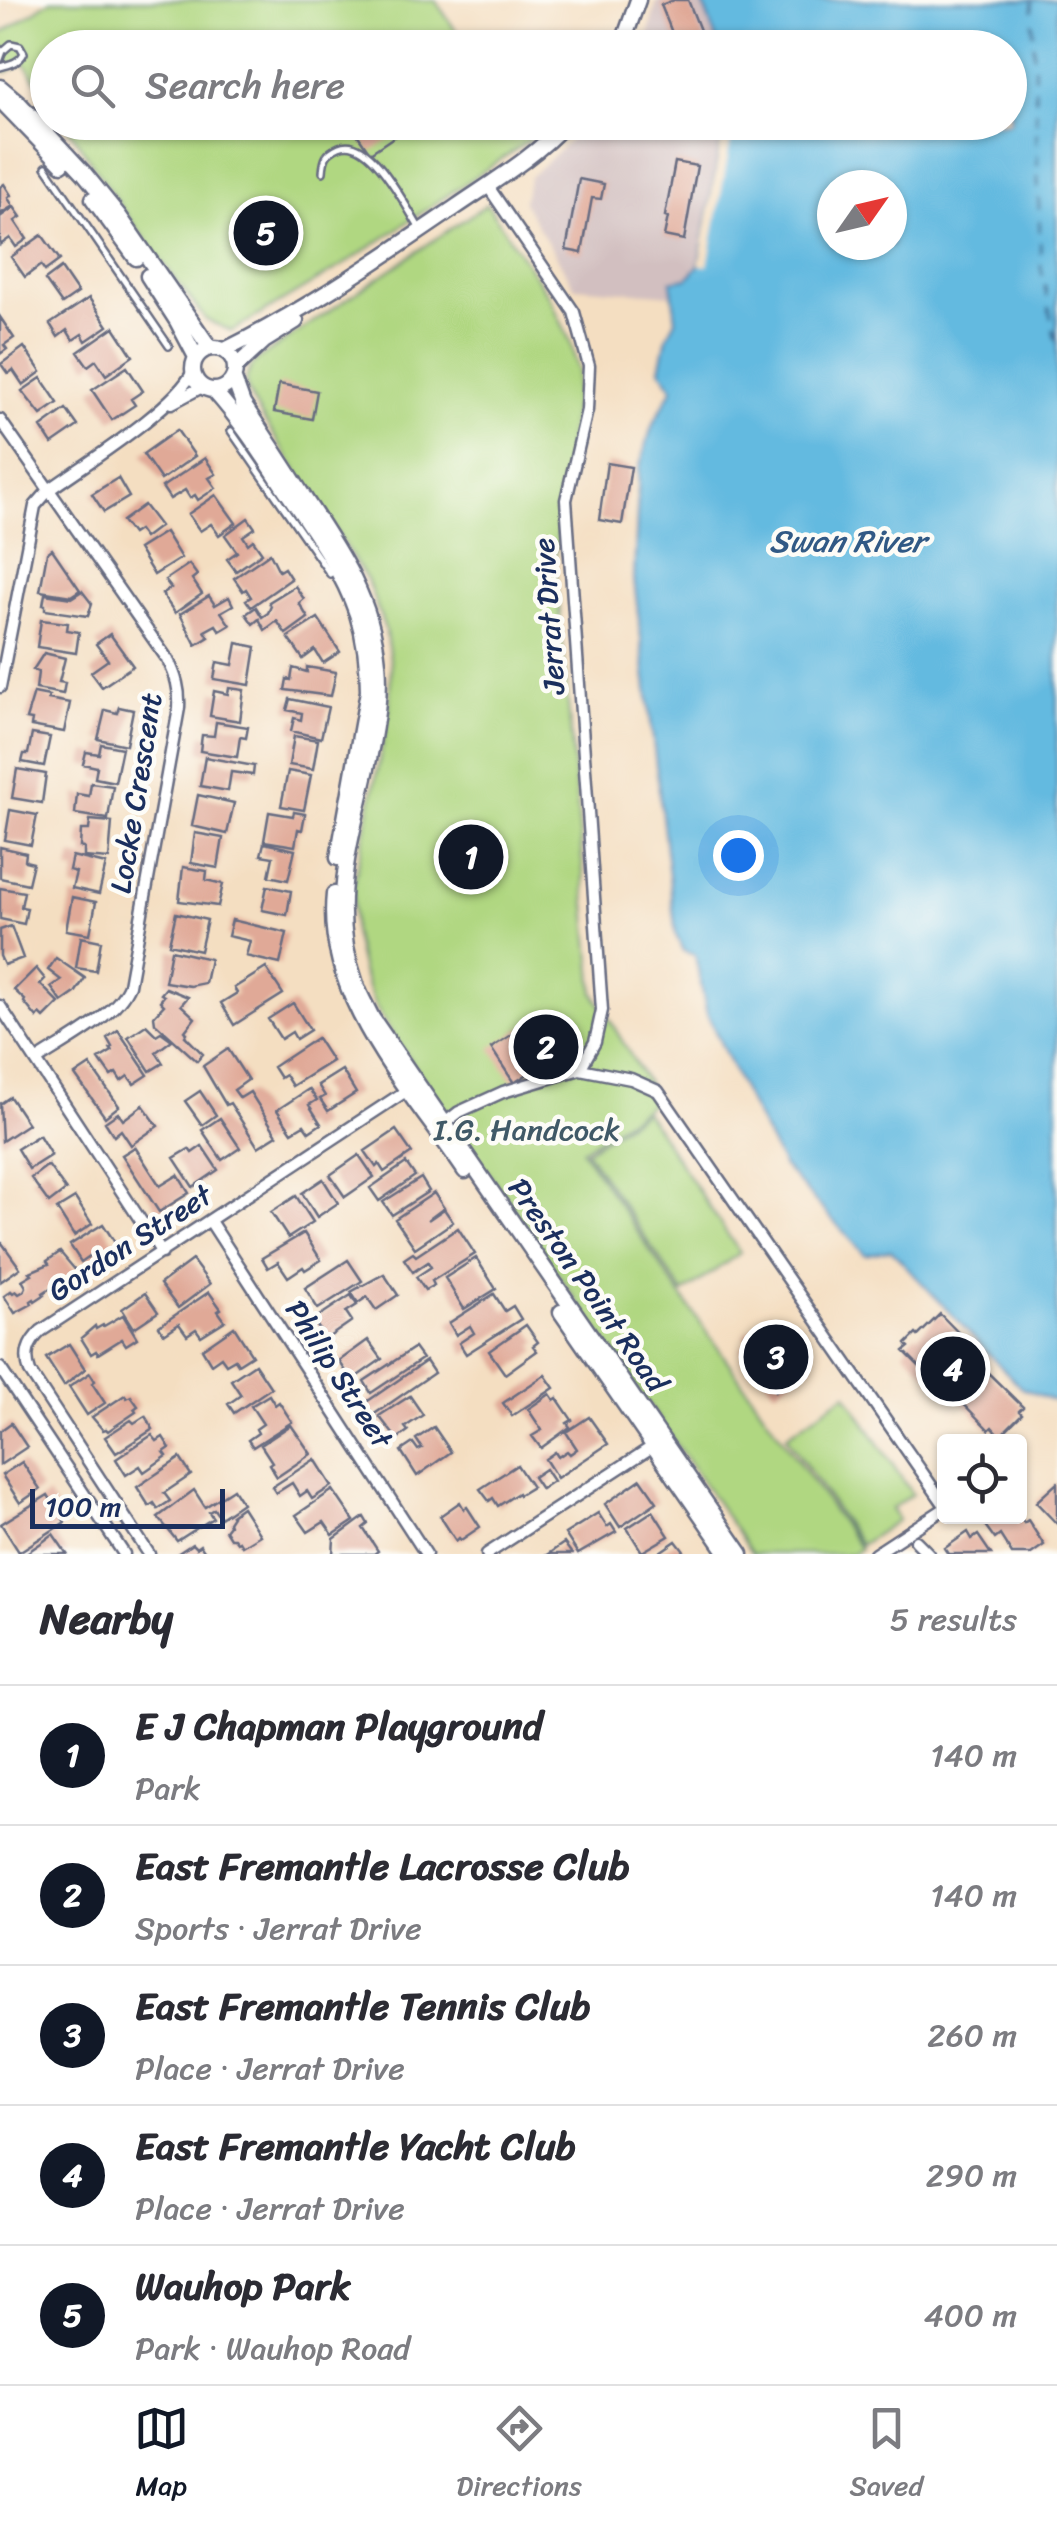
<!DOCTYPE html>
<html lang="en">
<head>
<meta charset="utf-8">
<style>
  :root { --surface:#fff; --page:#f2f2f3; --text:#2b2b33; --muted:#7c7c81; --line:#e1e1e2; --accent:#111827 }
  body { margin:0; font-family:Sriracha,sans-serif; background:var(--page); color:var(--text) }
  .controls { position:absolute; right:30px; bottom:30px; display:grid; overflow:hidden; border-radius:10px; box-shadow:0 2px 8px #0004 }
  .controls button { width:90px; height:90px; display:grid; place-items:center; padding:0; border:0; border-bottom:2px solid var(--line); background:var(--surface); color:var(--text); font:50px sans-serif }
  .compass { position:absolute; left:817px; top:170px; width:90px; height:90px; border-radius:50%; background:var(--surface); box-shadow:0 2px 8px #0004; rotate:56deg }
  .scale { position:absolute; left:30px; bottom:25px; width:195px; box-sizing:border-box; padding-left:10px; border:5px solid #1b2f5e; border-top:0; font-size:28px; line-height:35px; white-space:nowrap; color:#1b2f5e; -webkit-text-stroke:8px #fdfcf7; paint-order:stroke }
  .you { position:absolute; left:738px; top:855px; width:35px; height:35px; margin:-25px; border:8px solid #fff; border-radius:50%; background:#1a73e8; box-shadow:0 0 0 15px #1a73e833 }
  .badge { display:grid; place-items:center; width:65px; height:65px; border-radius:50%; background:var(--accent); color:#fff; font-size:32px; font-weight:700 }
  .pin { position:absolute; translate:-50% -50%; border:5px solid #fff; box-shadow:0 2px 10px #0006 }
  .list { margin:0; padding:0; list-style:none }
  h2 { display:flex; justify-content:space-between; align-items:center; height:130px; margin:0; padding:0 40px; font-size:42px }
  h2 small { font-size:32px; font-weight:400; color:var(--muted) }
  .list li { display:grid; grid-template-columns:65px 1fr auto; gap:30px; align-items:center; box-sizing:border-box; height:140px; padding:0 40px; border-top:2px solid var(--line) }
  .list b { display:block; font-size:38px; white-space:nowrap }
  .list p { margin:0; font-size:32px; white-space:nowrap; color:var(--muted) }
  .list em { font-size:32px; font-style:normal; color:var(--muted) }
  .icon { flex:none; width:55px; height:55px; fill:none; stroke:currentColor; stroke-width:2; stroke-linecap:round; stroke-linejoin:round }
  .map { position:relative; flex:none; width:1057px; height:1554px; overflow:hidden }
  .search { position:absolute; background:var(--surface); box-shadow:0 2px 8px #0004; left:30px; right:30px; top:30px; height:110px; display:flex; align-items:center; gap:25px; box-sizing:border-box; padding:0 35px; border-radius:55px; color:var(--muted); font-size:38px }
  .sheet { height:830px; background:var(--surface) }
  nav { display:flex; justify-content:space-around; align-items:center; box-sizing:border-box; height:140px; border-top:2px solid var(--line); background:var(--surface); font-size:28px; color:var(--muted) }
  nav a { display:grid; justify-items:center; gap:5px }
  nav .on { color:var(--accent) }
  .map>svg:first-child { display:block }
  .industrial { fill:#d2bfc0 }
  .green { fill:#b0d781; stroke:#668370; stroke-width:2.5 }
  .water { fill:#64bae0; stroke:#40749f; stroke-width:2.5; fill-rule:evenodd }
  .pier { fill:#f4dec1 }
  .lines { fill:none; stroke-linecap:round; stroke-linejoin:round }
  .ferry { stroke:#315985; stroke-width:2.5; stroke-dasharray:12 10; stroke-linecap:butt }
  .building { fill:#e0a997 }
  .lane-casing { stroke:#676c81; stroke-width:10 }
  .street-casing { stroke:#676c81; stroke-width:15 }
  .secondary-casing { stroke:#676c81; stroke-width:19 }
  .lane { stroke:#fff; stroke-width:5 }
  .street { stroke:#fff; stroke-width:10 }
  .secondary { stroke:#fff; stroke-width:14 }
  .labels { text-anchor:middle; stroke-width:9; stroke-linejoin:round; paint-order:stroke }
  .street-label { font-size:30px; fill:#1b2f5e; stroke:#fdfcf7 }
  .park-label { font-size:30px; fill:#405967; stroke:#fdfcf7 }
  .water-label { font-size:32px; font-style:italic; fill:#315985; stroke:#fdfcf7 }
</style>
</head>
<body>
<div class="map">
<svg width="1057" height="1554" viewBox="0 0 1057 1554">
  <rect width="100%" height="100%" fill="#fdfcf7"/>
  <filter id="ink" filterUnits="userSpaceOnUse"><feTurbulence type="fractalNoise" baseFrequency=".01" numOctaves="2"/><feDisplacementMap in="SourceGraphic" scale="20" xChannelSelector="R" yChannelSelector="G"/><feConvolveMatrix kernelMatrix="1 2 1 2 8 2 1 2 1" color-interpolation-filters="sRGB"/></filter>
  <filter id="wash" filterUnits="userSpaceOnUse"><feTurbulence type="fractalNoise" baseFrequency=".0048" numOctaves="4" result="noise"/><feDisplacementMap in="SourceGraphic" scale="40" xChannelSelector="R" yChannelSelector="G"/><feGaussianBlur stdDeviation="2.25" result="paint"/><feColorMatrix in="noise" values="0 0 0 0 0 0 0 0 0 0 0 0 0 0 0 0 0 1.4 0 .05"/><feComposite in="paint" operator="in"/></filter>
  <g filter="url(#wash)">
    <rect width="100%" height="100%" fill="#f4dec1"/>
    <path class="industrial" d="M657,0H702L719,47L645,48Z
      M589,123H734L708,266L688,278L671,281V295L575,287L523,202L530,177Z"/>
    <path class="green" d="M51,0H435L467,47L48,48L47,97L24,62L7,72L0,62V35Z
      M518,122L530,140L348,262L232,331L206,320L119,204L65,123Z
      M487,204L550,298L570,341L578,372L555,559L594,993L657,1100L582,1150L673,1284L860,1549L853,1554H752L392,1034L374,1004L362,972L353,931L354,884L389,713L391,665L385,629L367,580L262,417C249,394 235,379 260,358Z
      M645,1111L740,1253L683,1293L586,1151Z
      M846,1394L912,1494L891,1509L898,1520L860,1545L786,1436Z"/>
    <path class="water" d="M702,0H1057V1402L1021,1388L891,1250L865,1255L783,1166L744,1093L707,1014L695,955L683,951L676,935L634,579L639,469L652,426L673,388L660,369L667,337L676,320L671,281L688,278L699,265L724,123L1010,122V48L719,47ZM832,185H892V245H832Z"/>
    <path class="pier" d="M724,123H734L708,266L699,265Z"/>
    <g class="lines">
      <path class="ferry" d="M1032,0L1041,267L1057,349"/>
    </g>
    <g id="blocks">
      <path class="building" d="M674,0H688L707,48H678L661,5Z
        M361,122H416L370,153L353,128Z
        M675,162L697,166L684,240L664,236L668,217L665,216Z
        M579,179L604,184L601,199L592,198L582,253L566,250Z
        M4,184L11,195L8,198L13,206L0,214V187Z
        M14,207L21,217L15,221L27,239L16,247L10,238L0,245V217Z
        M42,235L60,260L45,271L41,265L25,277L11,257Z
        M61,268L78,293L62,304L45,280Z
        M89,298L108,326L86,341L82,334L73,340L67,330L58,337L50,324Z
        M0,317L14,338L4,345L7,349L0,354Z
        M114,327L133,356L106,375L96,360L88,366L78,352Z
        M24,347L41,372L23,385L13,370L8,374L1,364Z
        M127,367L143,391L131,399L135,405L112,420L92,390Z
        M41,378L58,403L41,415L22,391Z
        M279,384L317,391L312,419L274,412Z
        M66,409L78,426L52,444L41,427Z
        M177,430L195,456L161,480L143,454Z
        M205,458L216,474L209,478L216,488L198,500L195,495L190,498L185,490L170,499L162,487Z
        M607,463L631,467L622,524L599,520Z
        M118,478L129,497L104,512L92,494Z
        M216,495L236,523L219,535L211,524L200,531L188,514Z
        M144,505L160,526L144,538L138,530L132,534L122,521Z
        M248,518L255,528L243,536L248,544L253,540L262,553L236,571L227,559L237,552L225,535Z
        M165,532L181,558L154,575L138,549Z
        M52,549L80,590L71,596L40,591L47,553Z
        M270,553L279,571L284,568L291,579L251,607L246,600L251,597L246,589L243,591L234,578Z
        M189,564L197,575L192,579L202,594L175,613L162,594L171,588L165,580Z
        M295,586L304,599L299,603L308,618L286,634L277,621L265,630L259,619L253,624L246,614L256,607L262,617L268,613L271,606L269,602Z
        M82,591L92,604L88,616L45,610V605H43L45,594L71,598Z
        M209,596L215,605L229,597L233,605L221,612L230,625L220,631L216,625L205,631L209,637L196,645L180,614Z
        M318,618L340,652L323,663L315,650L303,659L288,637Z
        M41,620L68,623L67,630L79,632L76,653L37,647Z
        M110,634L133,666L102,687L91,672L108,660L96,644Z
        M237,643L256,647L250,685L214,679L217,662L233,665Z
        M44,653L65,658L59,682L65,683L63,694L36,689L38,672L33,670Z
        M307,667L336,672L331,696L285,690L287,679L291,680L293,668L307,672Z
        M229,688L244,690L240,721L210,716L214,691L228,694Z
        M34,693L49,696L48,699L70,703L64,732L31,726L32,720L26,719Z
        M290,699L328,707L321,738L291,731L294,718L301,720L302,713L287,710Z
        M119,707L133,710L126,745L98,739L105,710L117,713Z
        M216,722L248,727L246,738L240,737L237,757L200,751L202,735L214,736Z
        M32,734L50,737L44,766L22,762L24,754H28Z
        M294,736L318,740L313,769L289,765Z
        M101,744L122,748L115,782L95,778L97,767L83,764L86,752L99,754Z
        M205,757L254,766L253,775L231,772L228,791L200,786Z
        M17,769L46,774L42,803L12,798Z
        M288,771L311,775L304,810L281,806Z
        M91,783L113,786L108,819L75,814L77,794L89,796Z
        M198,795L234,803L227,834L192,826Z
        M10,810L37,815L31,845L5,840Z
        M269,812L293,816L294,812L305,814L302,830L298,829L295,846L264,841Z
        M90,820L112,822L109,859L84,857V848L80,847L81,830H89Z
        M195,833L223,838L218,868L191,863Z
        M264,843L295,850L288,880L269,876L273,857L261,855Z
        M0,847L26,853L25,861L33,863L28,884L0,878Z
        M72,856L106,864L99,894L72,888L76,872L69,870Z
        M183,867L207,871L206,880L223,884L218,906L179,901Z
        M267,886L291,891L287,915L262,910Z
        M0,888L24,892L21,907L27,908L24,924L0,919Z
        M72,897L96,902L90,934L66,930Z
        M176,913L207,920L200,951L169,944Z
        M232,920L287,933L280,964L246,956L250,941L228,936Z
        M11,926L23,958L4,965L0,956V930Z
        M81,937L101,941L96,971L76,968Z
        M171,950L210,959L205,983L190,986L165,982Z
        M56,958L85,978L75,993L62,1002L51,987L61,980L48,970Z
        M36,968L45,979L40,984L59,1003L44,1018L40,1014L37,1018L24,1002L25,1000L14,990Z
        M266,968L283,994L234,1025L221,1003L237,993L234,988Z
        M166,988L188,997L181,1005L195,1018L185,1031L187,1033L185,1036L203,1054L197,1061L155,1023L154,1016L164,1005L160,1001L164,996L161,994Z
        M293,1003L310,1030L296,1039L292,1032L281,1039L268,1019Z
        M146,1025L156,1035L161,1032L172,1040L156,1052L163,1063L150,1071L128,1037Z
        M523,1027L533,1043L552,1030L565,1049L514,1083L491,1048Z
        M118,1030L148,1075L134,1084L128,1076L121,1081L116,1073L111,1076L99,1059L112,1051L110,1048L112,1047L107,1038Z
        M317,1038L332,1061L292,1086L285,1075L280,1078L273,1067Z
        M228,1049L248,1080L234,1090L240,1098L250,1092L277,1135L258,1147L230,1103L226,1105L203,1066Z
        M90,1065L119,1106L105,1117L75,1075Z
        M342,1070L356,1093L328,1111L320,1099L325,1096L318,1085Z
        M309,1089L317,1100L309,1105L321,1124L309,1132L304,1125L292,1132L277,1110Z
        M200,1091L216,1115L202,1125L185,1101Z
        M10,1097L28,1124L2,1141L0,1104Z
        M143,1105L158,1126L131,1145L121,1130L114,1136L105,1122L118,1113L123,1120Z
        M220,1118L240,1148L222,1160L202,1130Z
        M396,1130L412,1153L384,1172L379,1164L376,1167L365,1151Z
        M39,1135L51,1155L29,1169L17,1149Z
        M202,1146L218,1170L193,1187L174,1158L189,1149L192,1153Z
        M135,1147L160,1186L178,1175L189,1193L159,1212L122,1155Z
        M359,1155L374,1177L345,1197L330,1175Z
        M406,1163L415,1176L379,1201L370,1188Z
        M48,1165L66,1190L49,1203L31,1178Z
        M421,1178L429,1191L392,1215L383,1202Z
        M323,1179L338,1203L317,1217L302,1193Z
        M434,1193L444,1208L428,1220L444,1209L453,1222L415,1248L395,1219Z
        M296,1196L313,1222L288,1238L271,1212Z
        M75,1198L92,1224L74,1236L57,1209Z
        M103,1224L121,1252L98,1267L91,1255L81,1262L70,1245Z
        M458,1228L475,1254L432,1281L434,1285L425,1290L416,1277L431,1267L428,1262L413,1272L404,1259L413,1253L416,1256Z
        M304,1233L321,1260L305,1270L303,1267L288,1277L278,1262L268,1268L262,1258Z
        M2,1243L20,1268L0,1282V1244Z
        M60,1252L77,1272L65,1282L61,1278L57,1281L58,1283L43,1293L44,1295L35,1301L34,1299L31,1301L32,1304L15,1313L4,1296L11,1291L13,1293L16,1291L19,1294L24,1291L26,1287L22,1280L32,1274L30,1272L49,1264L47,1261Z
        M476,1258L496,1289L464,1309L445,1278Z
        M192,1260L210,1284L178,1308L160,1284Z
        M348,1260L362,1281L318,1309L305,1288Z
        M384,1274L398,1295L376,1310L367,1297L358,1303L351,1292Z
        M209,1292L221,1309L218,1311L225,1321L201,1336L196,1329L187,1335L179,1324L164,1334L159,1326Z
        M145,1293L158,1312L134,1328L122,1309Z
        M494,1294L505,1311L513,1306L521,1319L466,1354L459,1343L474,1333L470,1326L456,1335L449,1323Z
        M351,1295L357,1305L346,1312L352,1321L326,1339L313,1320Z
        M940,1314L982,1357L977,1362L1023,1407L1019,1411L1022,1414L1000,1436L992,1427L989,1430L953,1393L950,1396L946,1393L955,1384L946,1375L937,1384L904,1351L909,1347L906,1344L916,1334L918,1336Z
        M123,1315L137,1338L126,1345L122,1339L98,1354L96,1351L91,1354L81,1338L95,1326L96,1329L103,1325L104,1326Z
        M781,1320L813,1364L775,1391L756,1364L753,1367L740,1349L750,1342L744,1335L761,1323L766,1330Z
        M526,1325L538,1342L533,1346L537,1351L505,1374L489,1351Z
        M234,1327L252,1355L238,1364L235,1359L226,1364L221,1357L211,1364L202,1349Z
        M368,1340L382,1359L352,1380L339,1361Z
        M69,1344L85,1369L64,1386L46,1358Z
        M414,1348L422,1359L371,1393L364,1381Z
        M426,1361L434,1373L373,1415L365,1403Z
        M255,1364L271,1388L234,1413L228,1404L241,1395L231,1380Z
        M90,1373L95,1381L92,1383L105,1403L87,1415L69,1387Z
        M545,1375L554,1388L512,1416L503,1403Z
        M550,1394L554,1400L557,1398L572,1420L567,1423L570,1427L541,1448L532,1436L542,1430L528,1409Z
        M125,1395L127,1398L131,1396L138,1406L134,1409L136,1412L108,1431L106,1429L103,1430L92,1417Z
        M269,1395L275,1405L279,1402L292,1422L253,1447L248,1440L258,1433L256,1429L263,1424L251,1406Z
        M410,1396L423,1415L405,1427L408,1431L397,1439L379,1416Z
        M145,1416L153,1429L116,1453L105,1437L131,1420L134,1423Z
        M589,1417L608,1444L557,1478L545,1459L555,1452L558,1457L567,1451L570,1454L577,1449L566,1432Z
        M11,1423L27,1447L0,1465V1431Z
        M291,1425L311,1454L277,1477L269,1464L272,1462L261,1445Z
        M434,1427L451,1452L417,1476L401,1451L413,1443L418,1450L422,1448L416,1439Z
        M152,1435L157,1441L163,1437L170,1448L164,1452L167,1456L144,1472L140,1466L126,1475L116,1459Z
        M180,1458L191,1475L164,1493L170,1501L158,1509L154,1503L149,1506L137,1487Z
        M315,1459L332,1486L312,1499L307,1491L300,1496L292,1483L276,1493L272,1487Z
        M22,1462L40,1489L20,1503L2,1475Z
        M517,1465L532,1487L519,1495L518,1493L498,1506L493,1498L489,1501L480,1489Z
        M545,1469L553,1481L541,1489L533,1477Z
        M641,1479L657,1502L620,1527L605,1504Z
        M1057,1483V1524L1036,1502Z
        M233,1489L242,1503L220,1518L214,1509L209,1512L213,1518L177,1541L158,1517L194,1490L205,1507Z
        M333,1490L354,1521L333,1535L324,1522L308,1532L296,1515Z
        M48,1495L65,1522L19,1552L1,1524Z
        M460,1502L464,1509L467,1507L480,1527L461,1540L459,1538L456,1541L440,1516Z
        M242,1507L260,1535L242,1546L239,1541L237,1542L234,1538H230L225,1530L229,1525L228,1522L232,1516L231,1515Z
        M653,1511L669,1536L642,1552L627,1528Z
        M598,1513L607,1527L611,1524L616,1532L578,1554L565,1534Z
        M995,1516H1019L1024,1523L1028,1520L1044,1545L1031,1554H1012L1000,1535L995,1539L984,1524Z
        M364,1517L368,1524L363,1528L378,1551L374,1554H333L334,1539Z
        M968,1532L972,1539L978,1535L991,1554H949L945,1548Z
        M53,1534L67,1554H25L44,1541Z
        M676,1541L686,1554H657Z
        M564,1543L572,1554H548Z
        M192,1544L196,1548L200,1545L206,1554H177Z"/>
    </g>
  </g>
  <g filter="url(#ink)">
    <use href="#blocks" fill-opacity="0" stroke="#676c81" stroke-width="2.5"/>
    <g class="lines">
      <g class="lane-casing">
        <path id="lane" d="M0,59L3,51L11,44L20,46L24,53C19,63 10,64 0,67
          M46,167L169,346
          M323,172C324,158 326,153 339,147C370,133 406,207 420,229
          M231,431L330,574"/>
      </g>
      <g class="street-casing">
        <path id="street" d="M487,185L574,312L589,366L587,410L566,500L602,1010L595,1042L580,1069
          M172,403L202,387
          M0,420L168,660C176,676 180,689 179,708L129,985C116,1017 64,1042 36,1061
          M0,687L35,506L49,490C85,464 176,408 193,371
          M0,1006L162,1253
          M445,1123L459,1112L503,1092L580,1069L631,1079L658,1091L944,1504
          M210,1221L426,1554
          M0,1368L124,1554
          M916,1541L929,1554
          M149,1554L30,1372C24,1355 28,1343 41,1331L412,1087
          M487,1554L658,1443
          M875,1554L944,1509"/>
      </g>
      <g class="secondary-casing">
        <path id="secondary" d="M621,48L638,0
          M0,87L18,102L84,173L119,216L210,348
          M0,100L62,164
          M93,199L136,258
          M148,276L177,321L196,357
          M193 369a21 21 0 1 1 42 0a21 21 0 1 1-42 0Z
          M225,350C306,310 381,258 456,207C494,181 536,156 567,122
          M236,367L264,341L296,321
          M234,379L243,404C264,435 285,467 305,499C340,552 372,599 378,663C381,693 376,724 370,754C354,834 326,902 356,984C360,996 367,1007 372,1018L741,1554
          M214,391C242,422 264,457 287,492C313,530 342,570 357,614C365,639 368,665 368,691L338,858
          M334,894C323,999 410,1089 465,1171
          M561,1312L728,1554"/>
      </g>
      <use href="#lane" class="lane"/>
      <use href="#street" class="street"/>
      <use href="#secondary" class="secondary"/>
    </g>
  </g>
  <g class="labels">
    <g class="street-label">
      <text transform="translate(549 616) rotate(-94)" y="10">Jerrat Drive</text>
      <text transform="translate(136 793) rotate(-81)" y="10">Locke Crescent</text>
      <text transform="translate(130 1243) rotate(-33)" y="10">Gordon Street</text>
      <text transform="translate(588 1285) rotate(55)" y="10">Preston Point Road</text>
      <text transform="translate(339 1374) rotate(57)" y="10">Philip Street</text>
    </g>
    <g class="park-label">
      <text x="527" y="1140">I.G. Handcock</text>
    </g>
    <g class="water-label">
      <text x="847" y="552">Swan River</text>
    </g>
  </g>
</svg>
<div class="controls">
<button><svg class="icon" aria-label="locate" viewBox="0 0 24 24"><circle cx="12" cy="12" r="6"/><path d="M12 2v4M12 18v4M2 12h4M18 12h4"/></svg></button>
</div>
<svg class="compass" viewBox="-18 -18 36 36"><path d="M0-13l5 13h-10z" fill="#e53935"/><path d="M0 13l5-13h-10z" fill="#7c7c81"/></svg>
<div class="scale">100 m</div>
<div class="you"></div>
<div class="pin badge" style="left:471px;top:857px">1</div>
<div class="pin badge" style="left:546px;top:1047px">2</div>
<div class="pin badge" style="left:776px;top:1357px">3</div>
<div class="pin badge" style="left:953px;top:1369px">4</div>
<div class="pin badge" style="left:266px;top:233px">5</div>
<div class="search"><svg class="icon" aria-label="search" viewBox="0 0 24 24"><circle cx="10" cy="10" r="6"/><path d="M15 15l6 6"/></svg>Search here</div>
</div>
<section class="sheet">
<h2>Nearby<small>5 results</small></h2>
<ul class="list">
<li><span class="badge">1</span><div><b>E J Chapman Playground</b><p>Park</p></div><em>140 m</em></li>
<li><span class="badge">2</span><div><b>East Fremantle Lacrosse Club</b><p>Sports · Jerrat Drive</p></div><em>140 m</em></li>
<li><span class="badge">3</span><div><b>East Fremantle Tennis Club</b><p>Place · Jerrat Drive</p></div><em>260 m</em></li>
<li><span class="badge">4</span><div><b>East Fremantle Yacht Club</b><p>Place · Jerrat Drive</p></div><em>290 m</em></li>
<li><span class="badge">5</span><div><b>Wauhop Park</b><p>Park · Wauhop Road</p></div><em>400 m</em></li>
</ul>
</section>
<nav>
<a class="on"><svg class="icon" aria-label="map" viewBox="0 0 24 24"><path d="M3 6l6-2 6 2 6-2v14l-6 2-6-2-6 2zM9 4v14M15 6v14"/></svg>Map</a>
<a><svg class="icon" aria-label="directions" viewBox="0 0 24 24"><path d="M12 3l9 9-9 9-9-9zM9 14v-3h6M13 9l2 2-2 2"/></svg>Directions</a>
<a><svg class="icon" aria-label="saved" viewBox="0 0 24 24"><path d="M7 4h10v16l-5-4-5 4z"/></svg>Saved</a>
</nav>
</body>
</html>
